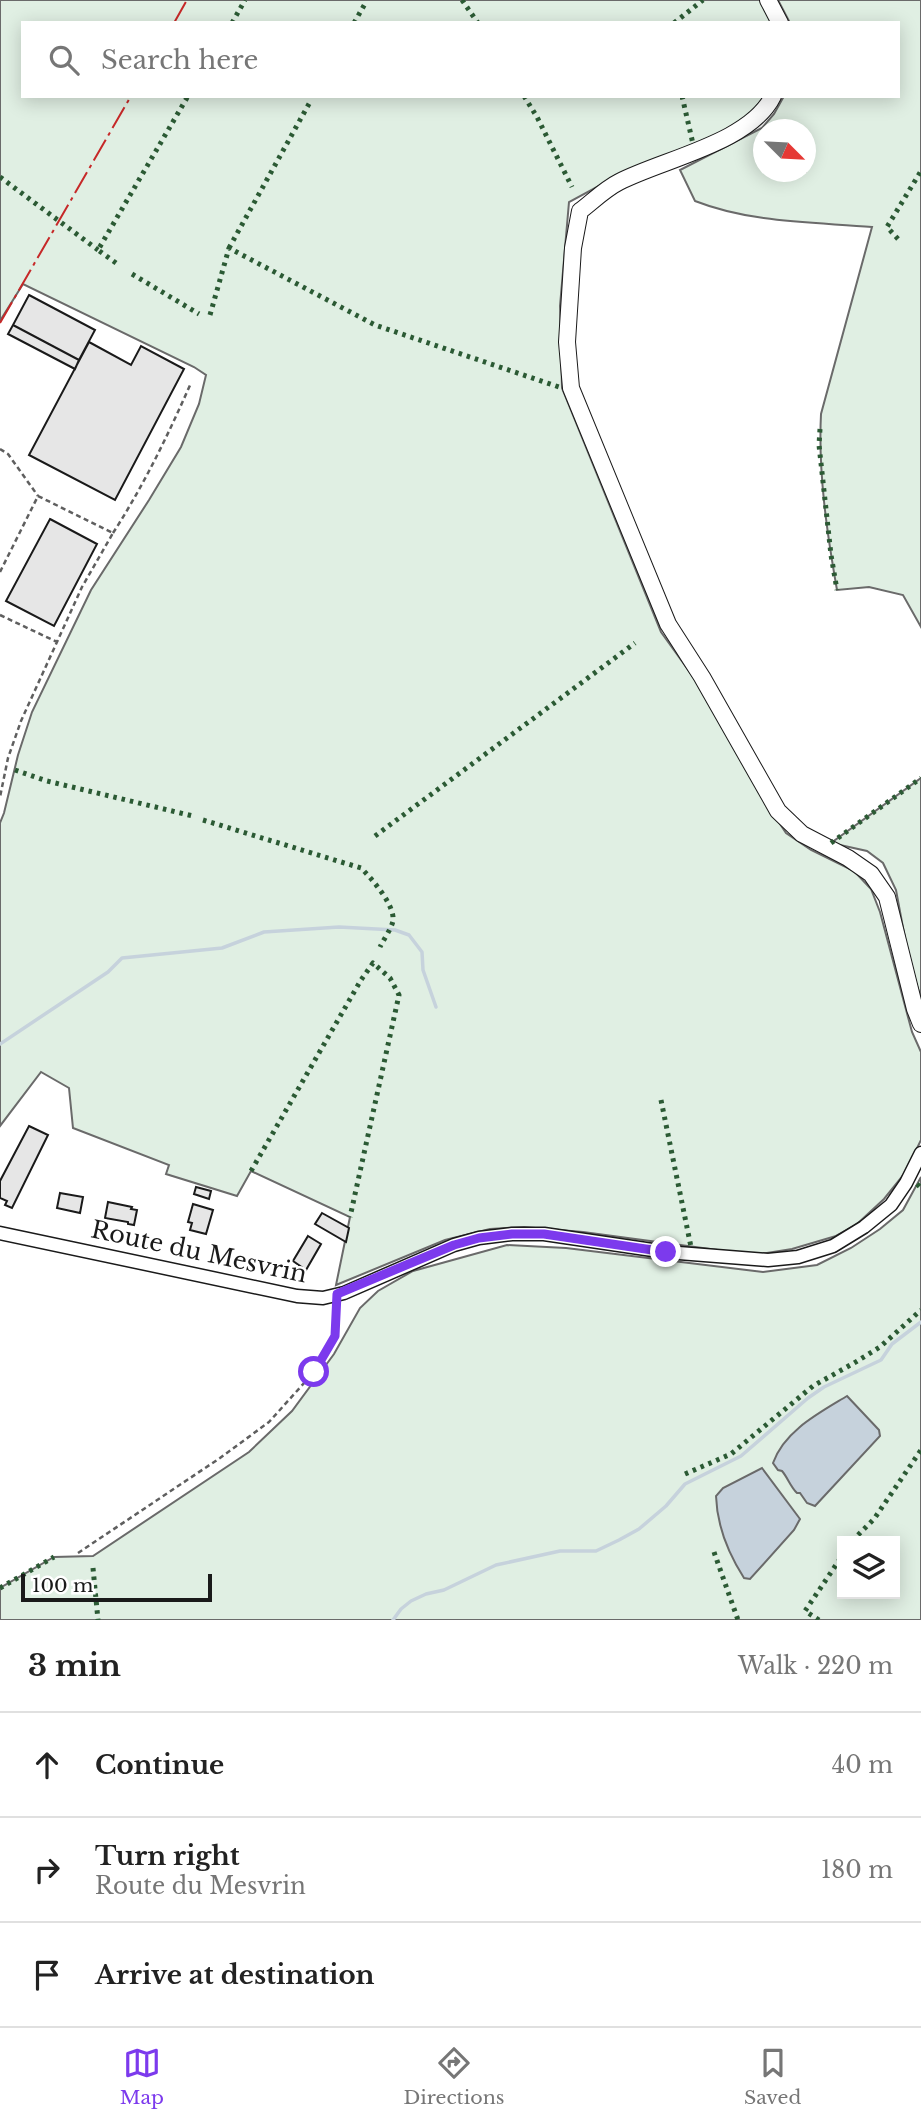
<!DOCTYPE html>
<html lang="en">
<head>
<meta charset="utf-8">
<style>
  :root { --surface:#fff; --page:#f2f2f2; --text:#222; --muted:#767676; --line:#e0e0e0; --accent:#7c3aed }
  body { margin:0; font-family:"Libre Baskerville",serif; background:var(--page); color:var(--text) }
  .controls { position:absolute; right:21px; bottom:21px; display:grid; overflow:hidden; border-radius:0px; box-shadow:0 4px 18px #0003 }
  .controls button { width:63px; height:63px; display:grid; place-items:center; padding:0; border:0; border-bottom:2px solid var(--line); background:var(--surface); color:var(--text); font:35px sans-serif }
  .compass { position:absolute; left:753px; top:119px; width:63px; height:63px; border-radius:50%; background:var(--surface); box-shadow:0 4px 18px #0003; rotate:114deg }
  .scale { position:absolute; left:21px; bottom:18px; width:191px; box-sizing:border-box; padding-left:7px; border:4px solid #1a1a1a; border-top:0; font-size:19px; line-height:24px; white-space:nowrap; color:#1a1a1a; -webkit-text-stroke:5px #fff; paint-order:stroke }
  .stop { position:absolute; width:21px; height:21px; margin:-16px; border:5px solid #7c3aed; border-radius:50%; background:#fff }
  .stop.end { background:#7c3aed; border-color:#fff; box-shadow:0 2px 7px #0008 }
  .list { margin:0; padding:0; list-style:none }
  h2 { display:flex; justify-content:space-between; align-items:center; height:91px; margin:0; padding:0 28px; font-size:30px }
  h2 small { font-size:23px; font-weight:400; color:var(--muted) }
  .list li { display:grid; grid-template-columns:46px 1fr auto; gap:21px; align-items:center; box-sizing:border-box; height:105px; padding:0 28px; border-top:2px solid var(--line) }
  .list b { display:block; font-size:26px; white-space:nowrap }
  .list p { margin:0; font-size:23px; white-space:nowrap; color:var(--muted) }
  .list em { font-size:23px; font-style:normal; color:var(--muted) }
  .icon { flex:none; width:38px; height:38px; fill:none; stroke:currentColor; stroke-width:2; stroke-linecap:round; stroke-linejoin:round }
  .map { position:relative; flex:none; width:921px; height:1620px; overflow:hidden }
  .search { position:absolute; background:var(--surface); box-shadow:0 4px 18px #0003; left:21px; right:21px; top:21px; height:77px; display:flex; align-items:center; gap:18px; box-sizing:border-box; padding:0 24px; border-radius:0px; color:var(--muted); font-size:26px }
  .sheet { height:406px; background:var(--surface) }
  nav { display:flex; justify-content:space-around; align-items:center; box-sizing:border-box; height:98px; border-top:2px solid var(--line); background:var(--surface); font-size:19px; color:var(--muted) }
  nav a { display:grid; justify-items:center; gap:4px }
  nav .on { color:var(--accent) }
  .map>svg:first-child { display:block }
  .green { fill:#e0efe3; stroke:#6a6a6a; stroke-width:2; fill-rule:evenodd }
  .water { fill:#c6d2dc; stroke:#6a6a6a; stroke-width:2 }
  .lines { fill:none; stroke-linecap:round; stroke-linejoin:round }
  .stream { stroke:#c6d2dc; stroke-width:3.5 }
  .building { fill:#e6e6e6; stroke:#1a1a1a; stroke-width:2 }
  .street-casing { stroke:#1a1a1a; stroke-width:15 }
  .secondary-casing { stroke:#1a1a1a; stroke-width:18 }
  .path { stroke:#5f5f5f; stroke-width:2.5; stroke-dasharray:5 3.5; stroke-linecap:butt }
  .street { stroke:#fff; stroke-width:12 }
  .secondary { stroke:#fff; stroke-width:16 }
  .hedge { stroke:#2b5a34; stroke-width:5; stroke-dasharray:3.5 5; stroke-linecap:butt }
  .power { stroke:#c62828; stroke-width:2; stroke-dasharray:24 5 3.5 5; stroke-linecap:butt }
  .route { stroke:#7c3aed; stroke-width:9 }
  .labels { text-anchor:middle; stroke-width:5; stroke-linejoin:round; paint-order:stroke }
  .street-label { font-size:24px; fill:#1a1a1a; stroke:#fff }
</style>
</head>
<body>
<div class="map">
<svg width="921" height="1620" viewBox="0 0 921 1620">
  <rect width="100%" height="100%" fill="#fff"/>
  <path class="green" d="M0,0H760L762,2L773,23H23V96H765L748,116L728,130L621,174L569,202L560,306L562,388L661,632L694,678L759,792L786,833L811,850L854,871L871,889L880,912L912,1032L921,1052V1140L905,1173L884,1199L856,1225L836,1236L792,1249L755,1255L583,1232L524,1227L490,1229L445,1240L336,1285L350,1217L251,1171L237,1196L166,1174L169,1165L73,1128L69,1088L41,1072L0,1126V823L4,813L18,755L32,712L91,590L149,500L181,447L199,404L206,375L194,367L23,284L0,321Z
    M778,0H921V627L903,595L869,587L837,590C827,533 818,472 821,414L872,227C813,222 751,223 695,201L680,170L762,128L774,114L784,96H898V23H790ZM764,130H806V172H764Z
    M921,778V998L910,965L896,890L883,863L867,851L831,843Z
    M921,1177V1620H0V1588L54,1557L93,1556L249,1452L292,1411L334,1354L360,1308L378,1291L413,1271L507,1245L566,1248L763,1272L817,1265L851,1248L880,1229L903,1210ZM842,1541H895V1594H842Z"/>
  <path class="water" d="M847,1396L879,1430L880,1436L815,1506L807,1503L800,1493H797C790,1486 788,1478 782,1471L778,1470L773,1463C784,1431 819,1413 847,1396Z
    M762,1468L800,1519L794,1530L750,1579L744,1578C728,1553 717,1526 716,1496L723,1488Z"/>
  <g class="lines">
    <path class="stream" d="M0,1044L108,972L122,958L222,948L264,932L339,927L395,930L409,935L422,952L423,970L436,1007
      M393,1620L401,1609L411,1601L426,1594L444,1590L496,1565L560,1551H596L619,1540L639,1529L666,1506L685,1484L741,1456L808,1398L824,1387L881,1360L892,1344L921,1322"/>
  </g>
  <path class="building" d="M29,295L95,330L79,360L13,325Z
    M13,325L79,360L75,369L8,334Z
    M89,342L131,365L141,346L184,369L115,500L29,455Z
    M50,519L97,544L54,626L6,601Z
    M29,1126L48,1135L12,1208L5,1205L7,1201L0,1198V1181Z
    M196,1187L211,1191L209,1199L194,1194Z
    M60,1193L83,1197L80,1213L57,1208Z
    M108,1202L132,1207L131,1209L137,1210L134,1225L128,1224V1222L105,1218Z
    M193,1204L213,1210L206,1234L190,1230L192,1223L188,1222Z
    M322,1213L349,1228L346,1242L315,1224Z
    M308,1236L321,1244L306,1270L293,1261Z"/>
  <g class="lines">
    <g class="street-casing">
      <path id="street" d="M0,1233L297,1296L323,1298L344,1293L454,1245L479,1238L512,1234H544L666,1252L768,1260L798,1257L833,1246L864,1227L891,1205L906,1183L921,1153"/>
    </g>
    <g class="secondary-casing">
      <path id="secondary" d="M768,0L780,23
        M773,96C750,143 663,159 619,182C605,189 592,202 580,211L573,248L567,342L571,388L668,624L702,677L778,811L802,834L848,858L871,874L887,897L915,1009L921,1024"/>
    </g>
    <path class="path" d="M0,449L8,454L38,496
      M113,533C144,485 168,435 191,383
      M0,572L38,496L113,533L82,587L21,721L8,758L0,797
      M0,615L57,642
      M78,1553L220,1458L269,1422L314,1372L335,1336L336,1308"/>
    <use href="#street" class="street"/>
    <use href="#secondary" class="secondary"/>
    <path class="hedge" d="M462,0L478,23
      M232,23L245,0
      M354,23L366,2
      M674,23L703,0
      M524,96L537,117L572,187
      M682,96L693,144
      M0,177L98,250
      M898,239L887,227L921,171
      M229,248L310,102
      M116,263L98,250L188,96
      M132,274L199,314
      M210,315L229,248L375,325L562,388
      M820,429L819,445L831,555L837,590
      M15,770L47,781L193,816
      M203,820L361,868C372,879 395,905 393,921C391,929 384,939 380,947
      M375,836L635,643
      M831,843L921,778
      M661,1100L691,1247
      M251,1171L361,980L373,963L390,978L399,995L350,1217
      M917,1184L921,1188
      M685,1474L731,1454L813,1386L854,1363L880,1347L921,1310
      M852,1541L874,1519L921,1450
      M714,1552L738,1620
      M93,1568L98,1620
      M0,1588L54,1557
      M819,1620L805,1611L842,1556"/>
    <path class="power" d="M174,23L187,0
      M0,323L131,96"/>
  </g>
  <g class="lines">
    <path class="route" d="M314,1372L335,1336L337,1294L454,1245L479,1238L512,1234H544L666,1252"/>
  </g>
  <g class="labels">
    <g class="street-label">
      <text transform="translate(199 1252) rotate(12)" y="8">Route du Mesvrin</text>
    </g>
  </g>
</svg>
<div class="controls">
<button><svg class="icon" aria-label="layers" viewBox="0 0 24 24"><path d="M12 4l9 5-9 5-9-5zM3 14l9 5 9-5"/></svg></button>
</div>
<svg class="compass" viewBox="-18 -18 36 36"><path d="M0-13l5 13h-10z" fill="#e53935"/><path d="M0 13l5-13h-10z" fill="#767676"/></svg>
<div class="scale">100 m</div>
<div class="stop" style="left:314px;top:1372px"></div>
<div class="stop end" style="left:666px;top:1252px"></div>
<div class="search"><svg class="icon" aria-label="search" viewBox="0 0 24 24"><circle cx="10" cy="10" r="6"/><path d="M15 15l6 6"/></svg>Search here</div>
</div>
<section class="sheet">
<h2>3 min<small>Walk · 220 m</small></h2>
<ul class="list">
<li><svg class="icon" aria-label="ahead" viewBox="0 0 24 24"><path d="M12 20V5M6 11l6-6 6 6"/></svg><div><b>Continue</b></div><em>40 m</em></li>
<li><svg class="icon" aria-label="right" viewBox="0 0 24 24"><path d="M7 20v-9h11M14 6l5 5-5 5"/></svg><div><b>Turn right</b><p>Route du Mesvrin</p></div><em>180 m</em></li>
<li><svg class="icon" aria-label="arrive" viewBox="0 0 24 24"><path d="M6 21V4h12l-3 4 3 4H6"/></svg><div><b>Arrive at destination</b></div></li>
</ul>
</section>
<nav>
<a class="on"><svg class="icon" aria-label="map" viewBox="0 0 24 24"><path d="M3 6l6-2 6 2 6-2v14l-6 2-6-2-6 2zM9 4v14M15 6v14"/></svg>Map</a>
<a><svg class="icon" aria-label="directions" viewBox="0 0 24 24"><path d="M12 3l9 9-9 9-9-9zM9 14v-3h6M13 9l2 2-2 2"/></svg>Directions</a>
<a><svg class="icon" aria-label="saved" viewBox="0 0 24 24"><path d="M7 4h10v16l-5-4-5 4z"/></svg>Saved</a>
</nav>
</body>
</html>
